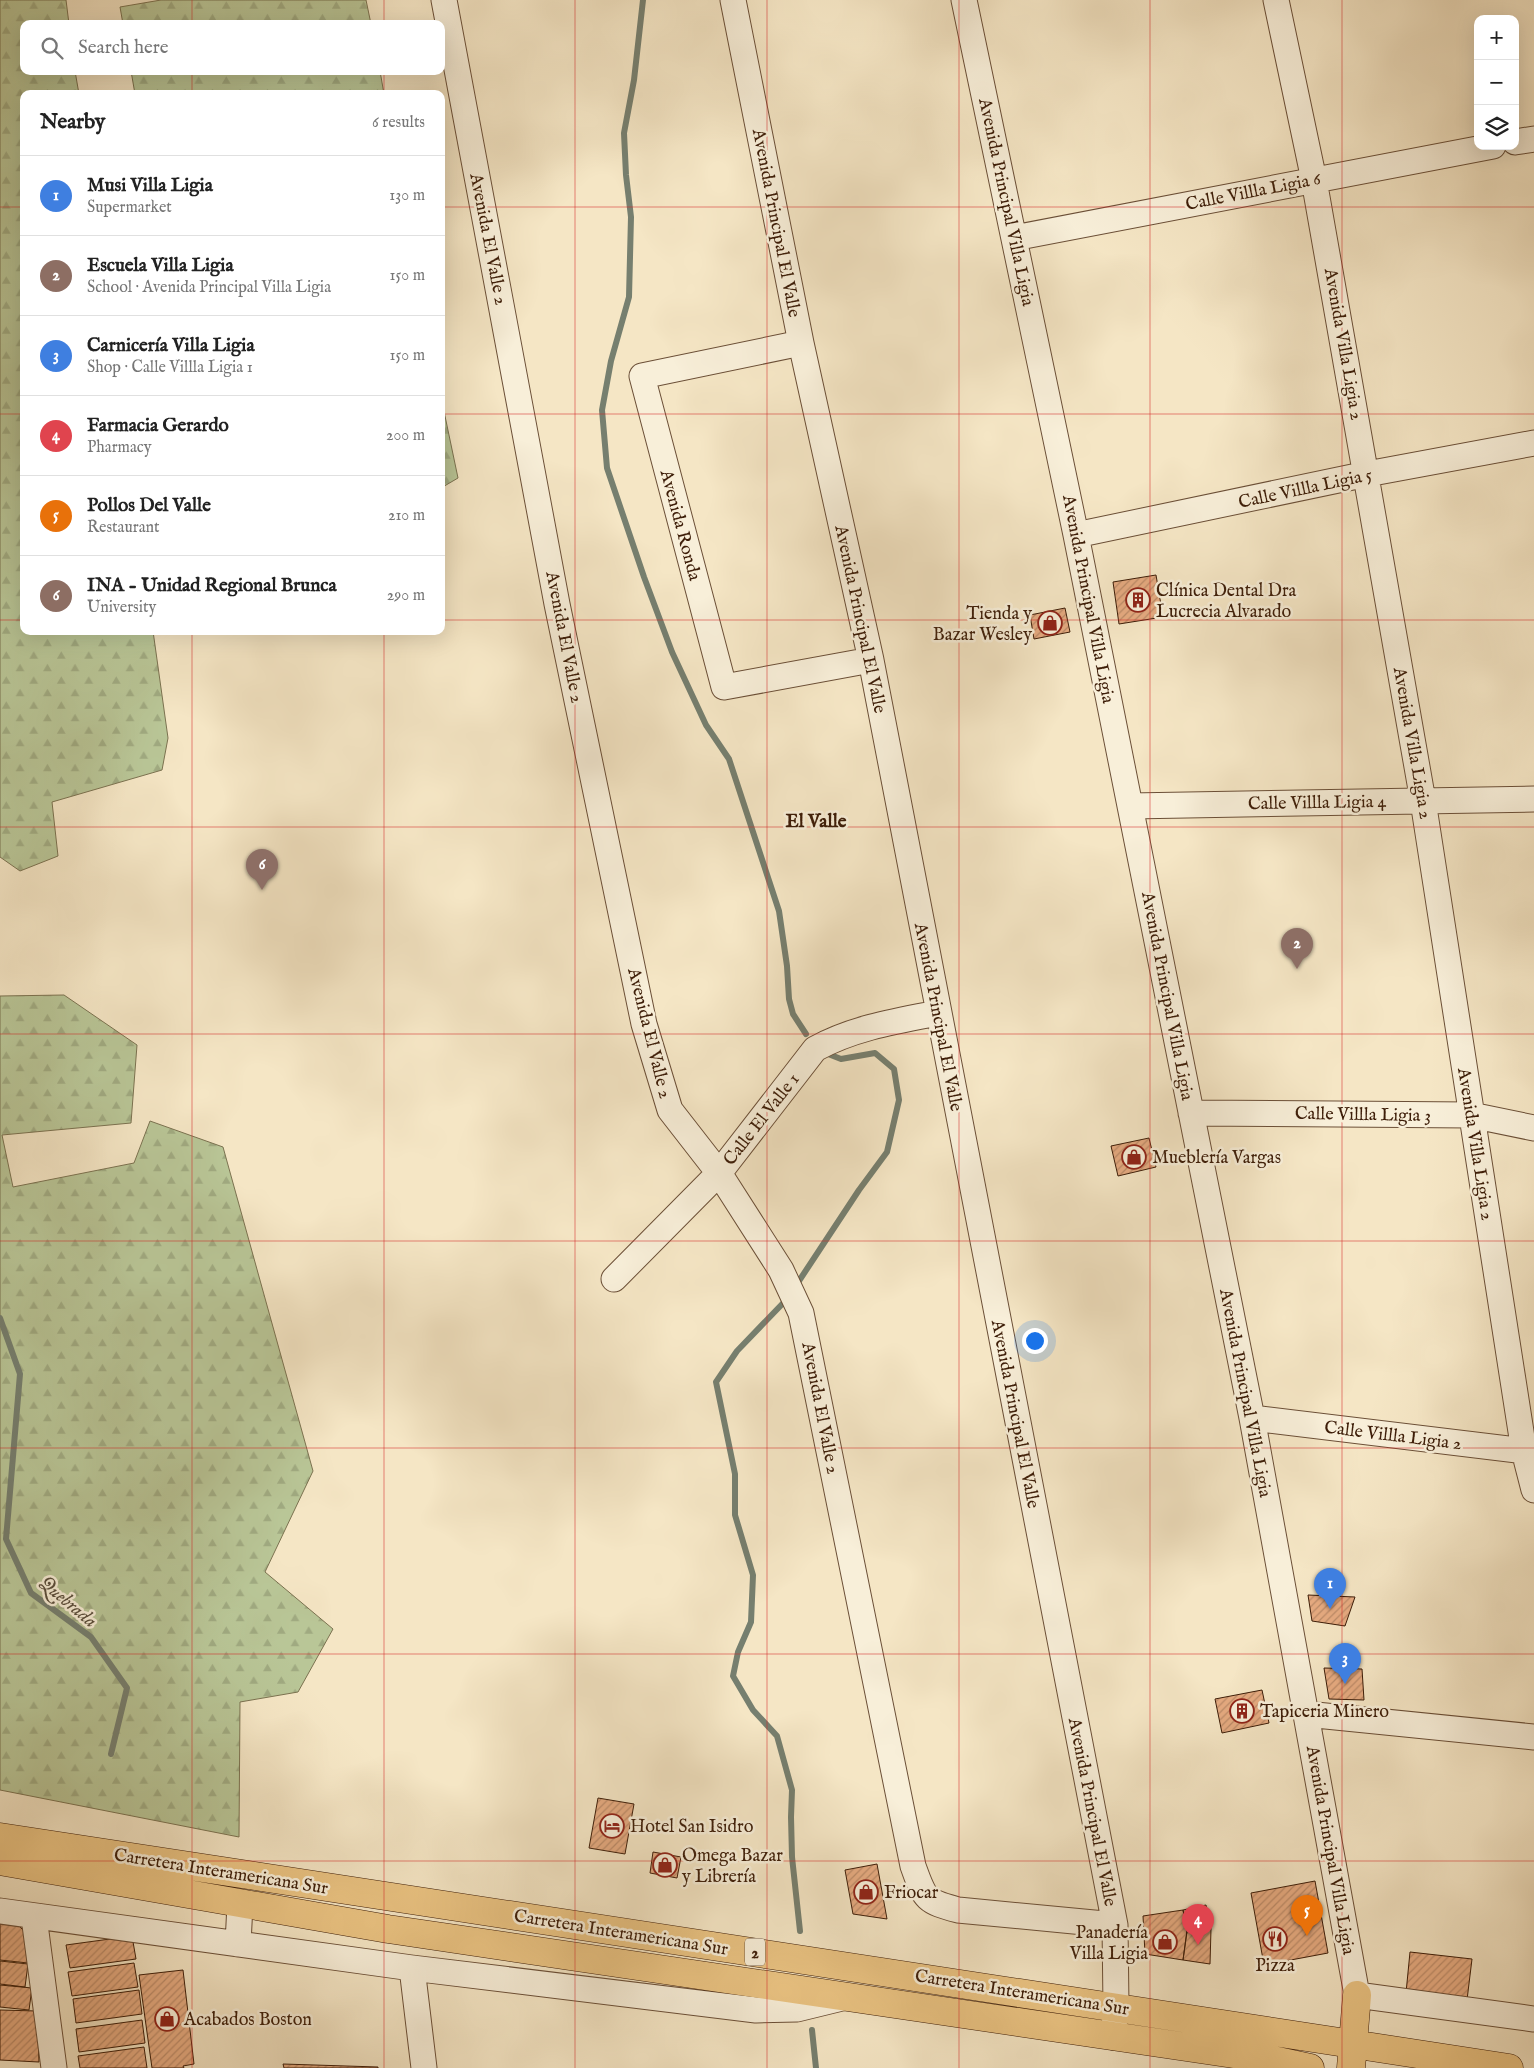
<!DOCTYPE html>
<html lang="en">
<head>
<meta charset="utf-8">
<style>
  :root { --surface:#fff; --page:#f6f6f6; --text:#222; --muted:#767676; --line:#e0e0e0; --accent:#d93025 }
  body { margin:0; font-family:"IM FELL English",serif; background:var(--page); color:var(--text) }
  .controls { position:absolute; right:15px; top:15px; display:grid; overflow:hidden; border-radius:10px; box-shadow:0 5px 20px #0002 }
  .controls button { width:45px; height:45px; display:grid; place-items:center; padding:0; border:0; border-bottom:1px solid var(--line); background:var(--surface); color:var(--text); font:25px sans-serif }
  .you { position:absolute; left:1034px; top:1340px; width:18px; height:18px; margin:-12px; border:4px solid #fff; border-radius:50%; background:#1a73e8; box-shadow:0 0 0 8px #1a73e833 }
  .badge { display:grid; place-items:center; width:32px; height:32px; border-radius:50%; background:var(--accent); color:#fff; font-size:16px; font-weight:700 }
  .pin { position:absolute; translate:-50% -41px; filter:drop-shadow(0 1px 2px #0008) }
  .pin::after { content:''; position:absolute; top:26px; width:18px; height:15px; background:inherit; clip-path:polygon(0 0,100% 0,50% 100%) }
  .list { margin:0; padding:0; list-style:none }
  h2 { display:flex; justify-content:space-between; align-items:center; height:65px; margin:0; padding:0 20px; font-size:21px }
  h2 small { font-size:16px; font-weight:400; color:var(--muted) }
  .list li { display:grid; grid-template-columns:32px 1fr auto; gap:15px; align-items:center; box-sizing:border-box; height:80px; padding:0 20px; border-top:1px solid var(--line) }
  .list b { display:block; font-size:19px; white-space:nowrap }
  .list p { margin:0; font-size:16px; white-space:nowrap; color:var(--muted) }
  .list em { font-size:16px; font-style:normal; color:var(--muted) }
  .icon { flex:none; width:28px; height:28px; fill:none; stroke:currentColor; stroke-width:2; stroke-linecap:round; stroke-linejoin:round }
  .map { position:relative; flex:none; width:1534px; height:2068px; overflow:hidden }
  .search { position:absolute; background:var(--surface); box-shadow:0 5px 20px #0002; left:20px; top:20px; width:425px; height:55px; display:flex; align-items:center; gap:12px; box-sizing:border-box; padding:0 18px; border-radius:10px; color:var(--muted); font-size:19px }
  .panel { position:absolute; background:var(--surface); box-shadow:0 5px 20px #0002; left:20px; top:90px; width:425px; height:545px; border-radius:10px }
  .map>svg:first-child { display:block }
  .forest { fill:url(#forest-firs); stroke:#7b7250 }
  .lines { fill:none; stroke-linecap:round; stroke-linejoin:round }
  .stream { stroke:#767f6f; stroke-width:6 }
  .building { fill:url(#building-hatch); stroke:#3d1d08 }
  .minor-casing { stroke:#6b4f37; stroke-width:27 }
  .trunk-casing { stroke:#3d1d08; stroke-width:29 }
  .minor { stroke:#f8efd9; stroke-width:25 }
  .trunk { stroke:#eac382; stroke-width:28 }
  .grid { fill:none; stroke:#d62828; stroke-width:1; stroke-opacity:0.55 }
  .labels { text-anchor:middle; stroke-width:5; stroke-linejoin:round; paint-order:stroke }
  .shield { fill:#f8efd9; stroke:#755c47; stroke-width:1 }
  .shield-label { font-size:16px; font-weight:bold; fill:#3d1d08 }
  .street-label { font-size:18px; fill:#3d1d08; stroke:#f8efd9 }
  .poi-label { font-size:18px; fill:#3d1d08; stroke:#f8efd9; text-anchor:start }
  .neighbourhood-label { font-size:19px; font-weight:bold; fill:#3d1d08; stroke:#f8efd9 }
  .water-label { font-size:19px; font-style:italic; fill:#5a4e3c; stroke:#f8efd9 }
</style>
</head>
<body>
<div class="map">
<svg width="1534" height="2068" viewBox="0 0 1534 2068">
  <defs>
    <pattern id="forest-firs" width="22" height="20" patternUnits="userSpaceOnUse" patternTransform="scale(1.25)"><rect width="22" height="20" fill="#b9c697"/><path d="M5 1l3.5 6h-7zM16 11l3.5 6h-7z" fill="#a0aa81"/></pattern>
    <pattern id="building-hatch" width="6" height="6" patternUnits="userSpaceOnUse" patternTransform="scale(1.25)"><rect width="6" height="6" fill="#e6ab81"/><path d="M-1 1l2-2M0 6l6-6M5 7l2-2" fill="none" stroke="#bc8b68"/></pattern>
  </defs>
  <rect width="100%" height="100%" fill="#f5e6c5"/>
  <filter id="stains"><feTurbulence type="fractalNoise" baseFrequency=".004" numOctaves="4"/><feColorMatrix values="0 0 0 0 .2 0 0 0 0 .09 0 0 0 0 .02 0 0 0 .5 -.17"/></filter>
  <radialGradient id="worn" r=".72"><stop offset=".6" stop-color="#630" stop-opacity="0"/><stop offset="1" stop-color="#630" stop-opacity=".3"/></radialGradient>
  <path class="forest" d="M0,0H66L69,24H24V71H75L79,94H24V631H153L168,738L162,770L52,802L58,856L20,871L0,857Z
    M161,0H366L371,24H123L120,7Z
    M131,71H380L384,94H135Z
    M441,397L458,478L441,488Z
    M64,995L137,1045L131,1123L2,1135L13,1187L134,1163L150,1121L223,1147L313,1471L265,1572L333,1629L298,1692L240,1702L239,1837L0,1790V996Z"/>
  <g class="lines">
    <path class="stream" d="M643,0L634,80L624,133L626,175L631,217L629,297L611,361L602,410L607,468L644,577L672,652L706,725L729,759L779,911L787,966L789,999L793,1014L806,1034
      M795,1287L859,1190L887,1152L899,1100L894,1069L875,1053L841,1059L823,1052
      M788,1298L737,1351L716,1382L735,1474V1515L753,1575L751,1622L738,1652L733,1676L753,1710L777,1736L792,1790L791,1817L792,1857L800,1931
      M0,1318L20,1374L6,1539L31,1593L91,1637L127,1688L111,1754
      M812,2030L816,2068"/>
  </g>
  <path class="building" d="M1156,575L1163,617L1119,624L1113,582Z
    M1065,608L1070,632L1034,639L1030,615Z
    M1149,1138L1156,1167L1118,1176L1111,1146Z
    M1308,1595L1355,1597L1345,1626L1312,1621Z
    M1324,1668L1362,1669L1364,1700L1329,1699Z
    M1262,1690L1269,1723L1222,1733L1215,1699Z
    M598,1798L634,1804L625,1854L589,1848Z
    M653,1852L681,1857L677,1878L650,1873Z
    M877,1864L887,1919L853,1914L845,1870Z
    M1315,1881L1328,1953L1264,1965L1251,1893Z
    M1206,1905L1211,1929L1210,1964L1183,1960L1187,1931L1183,1910Z
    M1183,1910L1187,1931L1183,1960L1145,1954L1143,1916Z
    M0,1923L19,1926L25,1932L28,1963L0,1960Z
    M132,1936L136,1959L70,1968L66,1945Z
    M1410,1952L1472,1959L1467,2000L1406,1993Z
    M0,1961L28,1964L25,1987L0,1984Z
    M134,1963L138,1987L72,1996L68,1972Z
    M183,1970L194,2064L183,2066L184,2068H152L139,1975Z
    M0,1985L32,1988L29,2010L0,2007Z
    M139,1990L142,2014L76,2023L73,1999Z
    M0,2010L37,2011L39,2062L0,2060Z
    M142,2020L145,2043L79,2052L76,2029Z
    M144,2047L147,2068H80L78,2056Z
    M283,2064L378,2067V2068H284Z"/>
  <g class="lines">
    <g class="minor-casing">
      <path id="minor" d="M444,0L557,604L644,1024L670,1110L719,1173L781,1270L801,1313L913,1866C925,1899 924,1901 958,1910L1115,1925
        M733,0L801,343L871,660L1115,1925L1116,2007L1113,2037
        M964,0L1076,535L1252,1418L1357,1995L1534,2019
        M1276,0L1314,180L1423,801L1524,1451L1534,1490
        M1515,142L1534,139
        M1014,238L1493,146
        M801,343L642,376L724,687L871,660
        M1076,535L1367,474L1534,443
        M1130,806L1534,799
        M1191,1113L1471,1115L1534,1128
        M614,1279L719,1173L815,1049C853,1028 896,1021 938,1013
        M1252,1418L1534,1452
        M1306,1714L1534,1737
        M0,1911L412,1968L756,2010L797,2009L842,1998
        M34,1917L54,2068
        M238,1944L240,1904
        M412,1968L424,2068"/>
    </g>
    <g class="trunk-casing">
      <path id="trunk" d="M0,1837L1509,2068
        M0,1861L388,1929L1268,2059L1310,2068
        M1351,2068L1357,1995"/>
    </g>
    <use href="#minor" class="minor"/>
    <use href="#trunk" class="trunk"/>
  </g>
  <path class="grid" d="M192,0V24M384,0V24M575,0V2068M767,0V2068M959,0V2068M1150,0V2068M1342,0V2068M192,71V94M384,71V94M0,207H24M441,207H1534M0,414H24M441,414H1534M0,620H24M441,620H1534M192,631V2068M384,631V2068M0,827H1534M0,1034H1534M0,1241H1534M0,1448H1534M0,1654H1534M0,1861H1534"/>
  <defs>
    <g id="building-ring" transform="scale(1.25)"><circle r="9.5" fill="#f8efd9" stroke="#8f2418" stroke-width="1.5"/><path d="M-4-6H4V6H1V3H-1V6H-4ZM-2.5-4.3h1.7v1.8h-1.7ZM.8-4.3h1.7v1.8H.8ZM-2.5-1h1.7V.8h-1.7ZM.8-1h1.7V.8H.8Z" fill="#8f2418"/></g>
    <g id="shop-ring" transform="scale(1.25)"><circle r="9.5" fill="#f8efd9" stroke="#8f2418" stroke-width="1.5"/><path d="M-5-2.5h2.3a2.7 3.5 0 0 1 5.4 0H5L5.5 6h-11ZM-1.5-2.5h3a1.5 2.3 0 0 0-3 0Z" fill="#8f2418"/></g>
    <g id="hotel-ring" transform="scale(1.25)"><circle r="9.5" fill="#f8efd9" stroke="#8f2418" stroke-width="1.5"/><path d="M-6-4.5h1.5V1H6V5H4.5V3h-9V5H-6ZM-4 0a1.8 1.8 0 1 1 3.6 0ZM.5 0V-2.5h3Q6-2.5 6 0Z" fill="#8f2418"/></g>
    <g id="restaurant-ring" transform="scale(1.25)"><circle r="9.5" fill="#f8efd9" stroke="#8f2418" stroke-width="1.5"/><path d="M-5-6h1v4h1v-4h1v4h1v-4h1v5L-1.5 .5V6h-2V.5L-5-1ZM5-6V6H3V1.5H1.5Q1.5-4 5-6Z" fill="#8f2418"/></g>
  </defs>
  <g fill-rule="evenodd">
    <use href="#building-ring" x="1138" y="600"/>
    <use href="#shop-ring" x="1050" y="623"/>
    <use href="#shop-ring" x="1134" y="1157"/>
    <use href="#building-ring" x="1242" y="1711"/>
    <use href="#hotel-ring" x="612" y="1826"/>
    <use href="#shop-ring" x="665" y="1865"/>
    <use href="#shop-ring" x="866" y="1892"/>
    <use href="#restaurant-ring" x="1275" y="1939"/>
    <use href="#shop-ring" x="1165" y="1942"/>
    <use href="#shop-ring" x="167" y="2019"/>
  </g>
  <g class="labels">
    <rect class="shield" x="745" y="1938.5" width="20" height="27" rx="4"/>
    <g class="shield-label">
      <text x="755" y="1958">2</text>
    </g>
    <g class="street-label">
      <text transform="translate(1253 191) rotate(-11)" y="6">Calle Villla Ligia 6</text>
      <text transform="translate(1007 202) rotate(78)" y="6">Avenida Principal Villa Ligia</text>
      <text transform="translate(777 223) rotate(79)" y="6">Avenida Principal El Valle</text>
      <text transform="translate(489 239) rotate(79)" y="6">Avenida El Valle 2</text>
      <text transform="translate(1344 344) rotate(80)" y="6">Avenida Villa Ligia 2</text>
      <text transform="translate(1305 488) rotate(-12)" y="6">Calle Villla Ligia 5</text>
      <text transform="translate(681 525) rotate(75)" y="6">Avenida Ronda</text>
      <text transform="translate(1089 599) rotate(79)" y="6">Avenida Principal Villa Ligia</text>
      <text transform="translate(861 619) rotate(78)" y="6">Avenida Principal El Valle</text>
      <text transform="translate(565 637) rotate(79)" y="6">Avenida El Valle 2</text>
      <text transform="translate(1413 743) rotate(80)" y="6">Avenida Villa Ligia 2</text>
      <text transform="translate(1317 802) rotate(-1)" y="6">Calle Villla Ligia 4</text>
      <text transform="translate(1168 996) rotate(79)" y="6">Avenida Principal Villa Ligia</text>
      <text transform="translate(939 1017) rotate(79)" y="6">Avenida Principal El Valle</text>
      <text transform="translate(650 1033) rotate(76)" y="6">Avenida El Valle 2</text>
      <text transform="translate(1363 1114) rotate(1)" y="6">Calle Villla Ligia 3</text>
      <text transform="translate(761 1119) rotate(-52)" y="6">Calle El Valle 1</text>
      <text transform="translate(1476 1144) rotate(81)" y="6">Avenida Villa Ligia 2</text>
      <text transform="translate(1246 1393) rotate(79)" y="6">Avenida Principal Villa Ligia</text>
      <text transform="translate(821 1408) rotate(79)" y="6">Avenida El Valle 2</text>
      <text transform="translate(1016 1414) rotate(79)" y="6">Avenida Principal El Valle</text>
      <text transform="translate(1393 1435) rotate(7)" y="6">Calle Villla Ligia 2</text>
      <text transform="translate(1093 1812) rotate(79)" y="6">Avenida Principal El Valle</text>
      <text transform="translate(1331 1850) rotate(80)" y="6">Avenida Principal Villa Ligia</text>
      <text transform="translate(221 1871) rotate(9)" y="6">Carretera Interamericana Sur</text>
      <text transform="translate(621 1932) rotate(9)" y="6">Carretera Interamericana Sur</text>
      <text transform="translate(1022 1992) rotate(9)" y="6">Carretera Interamericana Sur</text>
    </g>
    <g class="poi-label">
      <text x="1156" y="596">Clínica Dental Dra<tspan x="1156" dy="21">Lucrecia Alvarado</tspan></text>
      <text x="1032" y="619" text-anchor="end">Tienda y<tspan x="1032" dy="21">Bazar Wesley</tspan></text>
      <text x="1152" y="1163">Mueblería Vargas</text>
      <text x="1260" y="1717">Tapiceria Minero</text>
      <text x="630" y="1832">Hotel San Isidro</text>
      <text x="682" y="1861">Omega Bazar<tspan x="682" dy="21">y Librería</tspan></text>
      <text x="884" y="1898">Friocar</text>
      <text x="1148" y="1938" text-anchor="end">Panadería<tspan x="1148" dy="21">Villa Ligia</tspan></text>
      <text x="1275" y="1971" text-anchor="middle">Pizza</text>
      <text x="184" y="2025">Acabados Boston</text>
    </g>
    <g class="neighbourhood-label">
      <text x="816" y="827">El Valle</text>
    </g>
    <g class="water-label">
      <text transform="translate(69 1601) rotate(40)" y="7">Quebrada</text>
    </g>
  </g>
  <rect width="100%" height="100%" filter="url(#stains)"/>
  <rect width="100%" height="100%" fill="url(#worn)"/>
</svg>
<div class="controls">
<button>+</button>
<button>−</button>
<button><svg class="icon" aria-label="layers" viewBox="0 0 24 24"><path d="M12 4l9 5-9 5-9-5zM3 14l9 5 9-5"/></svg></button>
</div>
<div class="you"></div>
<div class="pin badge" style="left:1330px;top:1609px;background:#3f7fe0">1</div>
<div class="pin badge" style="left:1297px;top:969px;background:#8d6e63">2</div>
<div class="pin badge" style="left:1345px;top:1684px;background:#3f7fe0">3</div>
<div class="pin badge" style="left:1198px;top:1945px;background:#e0444e">4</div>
<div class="pin badge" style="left:1307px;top:1936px;background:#e8710a">5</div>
<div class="pin badge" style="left:262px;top:890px;background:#8d6e63">6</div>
<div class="search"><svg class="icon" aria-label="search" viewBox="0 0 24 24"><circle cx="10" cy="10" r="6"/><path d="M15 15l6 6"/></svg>Search here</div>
<section class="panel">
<h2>Nearby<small>6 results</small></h2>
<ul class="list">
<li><span class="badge" style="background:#3f7fe0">1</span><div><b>Musi Villa Ligia</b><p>Supermarket</p></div><em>130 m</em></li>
<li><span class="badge" style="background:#8d6e63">2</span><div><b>Escuela Villa Ligia</b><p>School · Avenida Principal Villa Ligia</p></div><em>150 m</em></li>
<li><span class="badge" style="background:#3f7fe0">3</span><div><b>Carnicería Villa Ligia</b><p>Shop · Calle Villla Ligia 1</p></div><em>150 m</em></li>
<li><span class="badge" style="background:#e0444e">4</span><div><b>Farmacia Gerardo</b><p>Pharmacy</p></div><em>200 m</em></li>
<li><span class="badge" style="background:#e8710a">5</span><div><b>Pollos Del Valle</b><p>Restaurant</p></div><em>210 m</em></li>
<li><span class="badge" style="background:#8d6e63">6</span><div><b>INA - Unidad Regional Brunca</b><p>University</p></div><em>290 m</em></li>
</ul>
</section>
</div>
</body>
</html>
